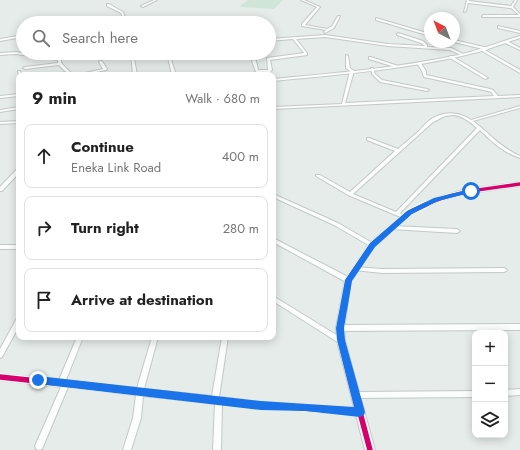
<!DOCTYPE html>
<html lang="en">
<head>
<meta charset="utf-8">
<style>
  :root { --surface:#fff; --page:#f2f2f2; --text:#222; --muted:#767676; --line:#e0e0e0 }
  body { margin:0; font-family:Jost,sans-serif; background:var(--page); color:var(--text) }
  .controls { position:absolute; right:12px; bottom:12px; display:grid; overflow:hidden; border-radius:8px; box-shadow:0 2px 10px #0003 }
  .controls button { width:36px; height:36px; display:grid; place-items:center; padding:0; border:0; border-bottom:1px solid var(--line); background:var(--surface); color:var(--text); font:20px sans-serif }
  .compass { position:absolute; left:424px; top:12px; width:36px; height:36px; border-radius:50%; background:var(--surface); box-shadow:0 2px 10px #0003; rotate:318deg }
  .stop { position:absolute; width:12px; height:12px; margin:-9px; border:3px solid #1a73e8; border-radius:50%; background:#fff }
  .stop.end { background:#1a73e8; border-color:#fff; box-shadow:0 1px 4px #0008 }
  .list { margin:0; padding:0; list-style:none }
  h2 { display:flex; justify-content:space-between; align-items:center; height:52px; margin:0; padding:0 16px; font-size:17px }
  h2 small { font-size:13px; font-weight:400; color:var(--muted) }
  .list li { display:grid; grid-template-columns:26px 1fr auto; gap:12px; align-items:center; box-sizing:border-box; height:64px; margin:0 8px 8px; padding:0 8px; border:1px solid var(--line); border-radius:8px }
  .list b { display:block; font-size:15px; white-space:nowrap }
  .list p { margin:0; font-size:13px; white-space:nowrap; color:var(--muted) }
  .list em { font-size:13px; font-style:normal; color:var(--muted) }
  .icon { flex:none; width:22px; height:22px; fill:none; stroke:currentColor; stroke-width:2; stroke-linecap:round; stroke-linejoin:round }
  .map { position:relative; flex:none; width:520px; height:450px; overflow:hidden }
  .search { position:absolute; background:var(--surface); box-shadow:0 2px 10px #0003; left:16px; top:16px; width:260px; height:44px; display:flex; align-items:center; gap:10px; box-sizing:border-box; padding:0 14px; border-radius:22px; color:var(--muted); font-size:15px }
  .panel { position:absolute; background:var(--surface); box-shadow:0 2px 10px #0003; left:16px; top:72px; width:260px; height:268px; border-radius:8px }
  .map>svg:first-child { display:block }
  .green { fill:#cfe5d7 }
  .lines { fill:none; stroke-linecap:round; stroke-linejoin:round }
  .minor-casing { stroke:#c3c9c6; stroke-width:2 }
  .tertiary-casing { stroke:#c3c9c6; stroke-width:2 }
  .minor { fill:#fbfcfc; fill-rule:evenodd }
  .tertiary { fill:#fbfcfc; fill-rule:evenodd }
  .cycleway-far2-casing { stroke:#f5faf8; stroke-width:5.5 }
  .cycleway-far1-casing { stroke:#f5faf8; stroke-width:7 }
  .cycleway-casing { stroke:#f5faf8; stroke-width:8 }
  .cycleway-far2 { stroke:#d6006c; stroke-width:3.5 }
  .cycleway-far1 { stroke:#d6006c; stroke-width:4.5 }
  .cycleway { stroke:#d6006c; stroke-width:5.5 }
  .route { fill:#1a73e8 }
</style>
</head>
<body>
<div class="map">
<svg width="520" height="450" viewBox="0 0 520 450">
  <rect width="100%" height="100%" fill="#e6ece9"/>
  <path class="green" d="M248,0H283L274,9L241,7L240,6Z"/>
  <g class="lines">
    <g class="minor-casing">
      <path id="minor" d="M154,0H157L143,7L141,6Z
        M301,0H304L320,7L305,25L327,29L332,26L338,16H340L334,28L325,33L324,32L326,30L302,26V24L317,7Z
        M467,0H469V1L511,6L515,0H517L513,7L520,14V17H482L483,15H519L511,8L468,3L466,11L464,12Z
        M107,4H109L123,12L127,23H125L121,13L107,6Z
        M376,18L430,34V36L376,20Z
        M498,26L520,31V33L498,28Z
        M398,33L423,41L427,45V47L451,48L463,54L461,55L450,50L388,46L325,37L296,39L307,53V55L270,60L272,70L268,75H264L267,72H256L252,61L254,60L256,61L258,70H268L267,58L304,53L293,39L269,41V39L325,35L388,44L425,46L421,43L397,35V34Z
        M23,35V37L0,41V39Z
        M454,40L488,48V49L487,50L454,42Z
        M505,41H507L520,48V50L505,43Z
        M16,52L58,58L59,53H61V63H62V64L73,75H69L67,73L60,75H54L66,72L59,65L25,69L23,68L25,67L58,63V60L16,54L0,55V53Z
        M131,53H133L137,75H133Z
        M167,53H169L176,75H172Z
        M346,55L348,56L350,68L354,71L345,103L494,96L491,92L488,91L424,77L422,71L417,63L419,62H420L426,71V75L490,89L493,90L498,96L520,95V97L273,109V107L342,104L350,71L346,68Z
        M450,56H452L488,78L485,79L450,58Z
        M369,57H371L398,66L395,67L369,59Z
        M100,61H102L107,69L106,70L83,75H76L103,69L99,62Z
        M371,68H373L375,74L382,80L427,89L429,90L427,91L380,82L372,74Z
        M18,71H20L22,75H19V76Z
        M19,94V96L0,98V96Z
        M520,106V108L473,121C490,134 500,147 520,156V158C504,153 492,142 480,130L400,213L402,215V216H398L348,195L316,176V175H320L350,192L395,151L367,140V138H369L398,149C405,143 412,137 419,131C422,127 426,123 430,120C443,111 458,111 471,120ZM453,115C463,116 470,122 477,128L396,212L353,194L433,122L445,116Z
        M19,121V123L0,124V122Z
        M17,169H19V173L2,191H0V187Z
        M273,194L338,223L374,244L375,245L372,247L370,246L334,225L273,197Z
        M393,226L457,229L460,231L457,233L391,229L390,228Z
        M273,238L350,278L351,280L350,282H346L273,242Z
        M0,245H19V249H0Z
        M356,267L382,269L504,268L506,269L507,270L506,271L504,272L382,273L354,270L353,269L354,268Z
        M273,296L343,339L344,341L343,343L341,344L339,343L273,301Z
        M19,317V326L2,357L0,358V349L17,318Z
        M520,324V330L340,331L338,330L337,328L338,326L340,325Z
        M77,337H83L66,380L69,381L137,388L152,337H158L144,389L212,396L222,337H228L219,397L261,402L360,409L363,410L364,412L363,414L360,415L261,408L222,404L221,450H213L215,403L143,396L141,418L131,450H123L133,418L136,395L68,387L42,449L39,450L36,449L35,446L61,387L0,380V374L59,380Z
        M520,389V395L505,396V390Z
        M475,391V397L356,398L354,397L352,395L354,393L356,392Z"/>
    </g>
    <g class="tertiary-casing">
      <path id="tertiary" d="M520,36V38L485,50L520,70V73L482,51C414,69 343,74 273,81V79C335,73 397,68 458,55C480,50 499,42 520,36Z
        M19,107V109L0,112V110Z
        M520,182V186L464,194L438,201L412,213L374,247L351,280L344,328L345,341L375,450H365L337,341L336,328L345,280L370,243L408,211L434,199L463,190Z"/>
    </g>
    <use href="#minor" class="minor"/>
    <use href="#tertiary" class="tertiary"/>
    <g class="cycleway-far2-casing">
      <path id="cycleway-far2" d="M425,205C455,191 487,189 520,184"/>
    </g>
    <g class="cycleway-far1-casing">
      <path id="cycleway-far1" d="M342,313L348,280L372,245L410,212L427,204"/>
    </g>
    <g class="cycleway-casing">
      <path id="cycleway" d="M343,312L340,328L341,341L370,450
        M0,377L261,405L360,412"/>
    </g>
    <use href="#cycleway-far2" class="cycleway-far2"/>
    <use href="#cycleway-far1" class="cycleway-far1"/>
    <use href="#cycleway" class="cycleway"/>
  </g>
  <path class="route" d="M471,189L474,191V192L438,201L412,214L375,247L352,281L344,328L345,340L365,412L364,415L360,417L305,411L261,410L38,384L35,383L34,380L35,377L38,376L261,401L354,407L337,340L336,328L345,280L370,243L407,211L434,198Z"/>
</svg>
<div class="controls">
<button>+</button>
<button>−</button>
<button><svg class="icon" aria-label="layers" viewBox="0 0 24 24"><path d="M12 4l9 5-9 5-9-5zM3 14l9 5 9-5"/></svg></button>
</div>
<svg class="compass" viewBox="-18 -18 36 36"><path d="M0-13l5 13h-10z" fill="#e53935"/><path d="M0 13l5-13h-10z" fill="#767676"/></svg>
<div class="stop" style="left:471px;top:191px"></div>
<div class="stop end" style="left:38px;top:380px"></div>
<div class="search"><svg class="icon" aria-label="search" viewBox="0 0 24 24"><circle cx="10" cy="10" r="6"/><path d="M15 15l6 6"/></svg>Search here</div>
<section class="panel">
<h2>9 min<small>Walk · 680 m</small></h2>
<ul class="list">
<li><svg class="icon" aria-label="ahead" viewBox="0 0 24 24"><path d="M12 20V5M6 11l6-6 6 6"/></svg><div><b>Continue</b><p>Eneka Link Road</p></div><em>400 m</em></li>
<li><svg class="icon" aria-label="right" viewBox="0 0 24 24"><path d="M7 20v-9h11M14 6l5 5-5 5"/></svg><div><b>Turn right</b></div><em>280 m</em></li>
<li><svg class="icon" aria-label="arrive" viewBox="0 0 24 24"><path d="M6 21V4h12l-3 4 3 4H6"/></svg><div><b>Arrive at destination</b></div></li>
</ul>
</section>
</div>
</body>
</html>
